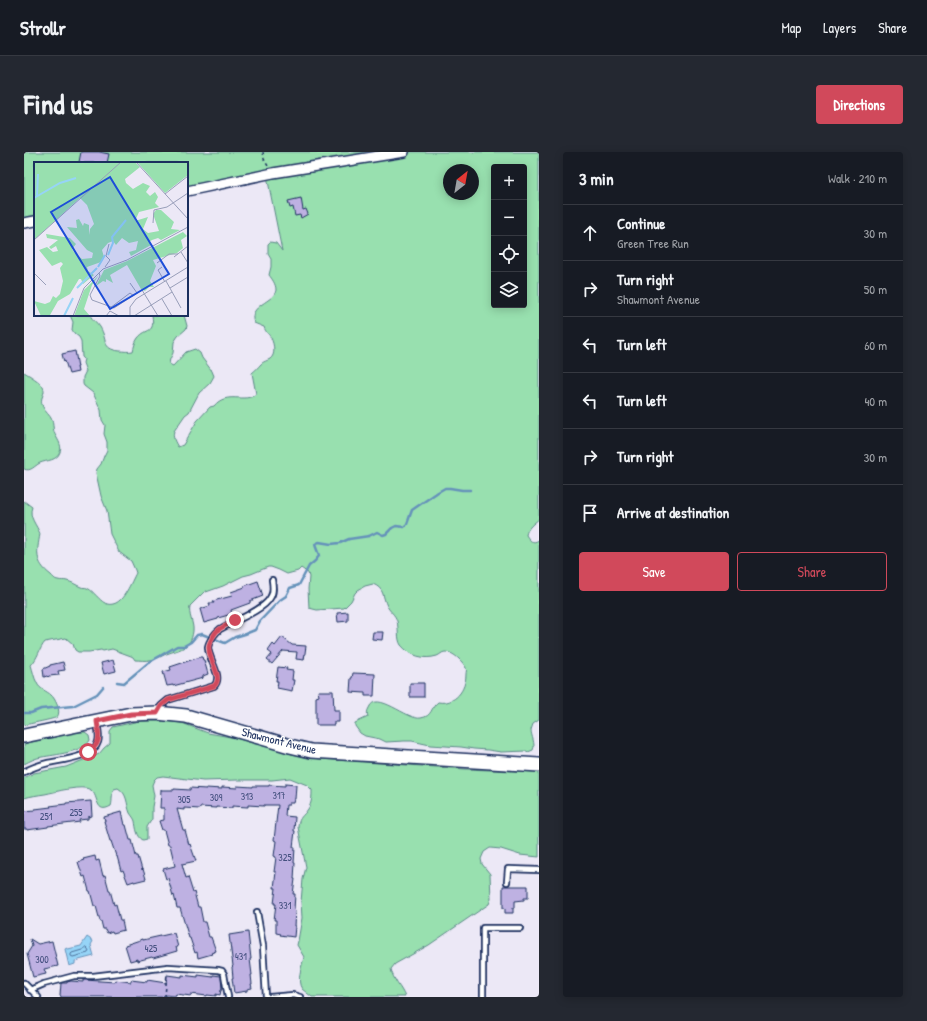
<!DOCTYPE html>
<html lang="en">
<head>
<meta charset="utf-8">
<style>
  :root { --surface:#171b24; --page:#242831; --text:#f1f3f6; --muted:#9ea1a6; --line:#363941; --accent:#d1495b }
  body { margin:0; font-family:"Patrick Hand",sans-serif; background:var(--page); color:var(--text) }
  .controls { position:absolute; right:12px; top:12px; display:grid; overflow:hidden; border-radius:4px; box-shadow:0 2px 10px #0003 }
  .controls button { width:36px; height:36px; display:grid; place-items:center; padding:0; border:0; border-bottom:1px solid var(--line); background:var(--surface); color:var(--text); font:20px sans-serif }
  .compass { position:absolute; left:419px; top:12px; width:36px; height:36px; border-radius:50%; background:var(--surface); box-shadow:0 2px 10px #0003; rotate:31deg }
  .stop { position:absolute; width:12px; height:12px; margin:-9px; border:3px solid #d1495b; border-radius:50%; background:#fff }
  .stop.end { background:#d1495b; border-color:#fff; box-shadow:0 1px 4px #0008 }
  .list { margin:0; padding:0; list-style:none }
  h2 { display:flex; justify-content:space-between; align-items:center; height:52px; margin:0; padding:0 16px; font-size:17px }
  h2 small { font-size:13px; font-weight:400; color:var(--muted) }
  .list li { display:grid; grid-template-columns:26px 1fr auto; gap:12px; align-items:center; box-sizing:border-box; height:56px; padding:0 16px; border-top:1px solid var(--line) }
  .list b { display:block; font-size:15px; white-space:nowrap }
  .list p { margin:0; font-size:13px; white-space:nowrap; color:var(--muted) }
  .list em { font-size:13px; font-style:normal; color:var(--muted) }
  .actions { display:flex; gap:8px; padding:12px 16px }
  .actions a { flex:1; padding:9px 0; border:1px solid var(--accent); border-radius:4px; text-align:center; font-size:14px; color:var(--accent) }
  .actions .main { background:var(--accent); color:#fff }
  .icon { flex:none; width:22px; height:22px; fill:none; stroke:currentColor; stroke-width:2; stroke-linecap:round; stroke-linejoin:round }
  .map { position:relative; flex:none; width:515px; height:845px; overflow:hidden; border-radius:4px }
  header { display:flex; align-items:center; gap:24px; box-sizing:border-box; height:56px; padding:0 20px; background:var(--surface); border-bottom:1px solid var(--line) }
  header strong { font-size:19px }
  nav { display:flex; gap:22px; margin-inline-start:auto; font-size:14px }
  .intro { display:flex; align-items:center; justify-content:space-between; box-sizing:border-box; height:96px; padding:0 24px }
  h1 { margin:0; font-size:28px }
  .button { padding:10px 18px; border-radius:4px; background:var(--accent); color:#fff; font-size:14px; font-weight:700 }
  main { display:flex; gap:24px; padding:0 24px }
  aside { flex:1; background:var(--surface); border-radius:4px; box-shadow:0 2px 10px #0003 }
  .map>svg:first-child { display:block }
  .green { fill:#98e0af; stroke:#5a8886; fill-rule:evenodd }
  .water { fill:#96d4f7; stroke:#6592ba }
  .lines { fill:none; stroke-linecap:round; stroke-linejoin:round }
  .shore { stroke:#4c719b; stroke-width:1 }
  .stream { stroke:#6592ba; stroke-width:2.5 }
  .building { fill:#beb1e2; stroke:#1b2f5e }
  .lane-casing { stroke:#1b2f5e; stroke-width:8 }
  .street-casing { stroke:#1b2f5e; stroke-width:12 }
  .secondary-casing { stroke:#1b2f5e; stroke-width:16 }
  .path { stroke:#1b2f5e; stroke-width:1.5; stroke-dasharray:3 3; stroke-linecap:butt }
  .lane { stroke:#fff; stroke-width:4.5 }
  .street { stroke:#fff; stroke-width:9 }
  .secondary { stroke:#fff; stroke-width:13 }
  .route { stroke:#d1495b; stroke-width:5 }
  .labels { text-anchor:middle; stroke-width:3; stroke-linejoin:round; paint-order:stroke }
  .number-label { font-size:10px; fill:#44507f }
  .street-label { font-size:12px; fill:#1b2f5e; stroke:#fff }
  .inset-river { fill:none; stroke:#96d4f7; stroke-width:2 }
  .inset-road { fill:none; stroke:#989eb9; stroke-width:1 }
  .view { fill:#1d4ed8; fill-opacity:0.15; stroke:#1d4ed8; stroke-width:2 }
  .inset-edge { fill:none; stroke:#1b2f5e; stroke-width:2 }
</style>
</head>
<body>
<header>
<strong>Strollr</strong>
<nav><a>Map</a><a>Layers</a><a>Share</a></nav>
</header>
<div class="intro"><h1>Find us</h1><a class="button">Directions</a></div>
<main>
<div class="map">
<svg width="515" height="845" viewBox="0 0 515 845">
  <rect width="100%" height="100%" fill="#ece8f6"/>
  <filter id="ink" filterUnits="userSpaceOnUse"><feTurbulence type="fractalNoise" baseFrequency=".025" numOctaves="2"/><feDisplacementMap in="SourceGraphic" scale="8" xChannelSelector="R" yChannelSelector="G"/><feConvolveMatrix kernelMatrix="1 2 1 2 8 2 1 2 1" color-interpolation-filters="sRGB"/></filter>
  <g filter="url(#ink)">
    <path class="green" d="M0,0H515V367C510,371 503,376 502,383C506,389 508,392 515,388V568L509,572L507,578C507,584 512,592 509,598L504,600L503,599L477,600L464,598L450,597L437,595L406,593L388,589H380L362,590L356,587L341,584L336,581L331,574V571L344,565C343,562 343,559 345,556C352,537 384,569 397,566C409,564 406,556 414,550C431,553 442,538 442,522C442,520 443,518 442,516C441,513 437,509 435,507C431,503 426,500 421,500C418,500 416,503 413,504C400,508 386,504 377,493C373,487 375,477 373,469C371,462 366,460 363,454C358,444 361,437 349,432L341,434L334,438L331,441L327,449L320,456L293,458L285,456L284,437L285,425L284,421L277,416L274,419L263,422L255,418L247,415H244L227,422L219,424L199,434L182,440V438L166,454C164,463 170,471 169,479C167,498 154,497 140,503C136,505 131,508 126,508C121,509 116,508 111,508L109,505L107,504L88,497L79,499L77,498L65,500H54L51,498L49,492L42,486L21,490C15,497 14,506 7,513C9,519 10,526 13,531C15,537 23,539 27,543C31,546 38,560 33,565C31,567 4,572 0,573V349L8,355C4,365 13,373 16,382C13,400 10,410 27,423C29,425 31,428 34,428C37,429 40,428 43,429C48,430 52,433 57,435C59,436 61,435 63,436C72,440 78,455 89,452C100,450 107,430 112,421L111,418L107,409L95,400L86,382L83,359L77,344L72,321L73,317L77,312L80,304L83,298V290L80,282L81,273L78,268L77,258L69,241L60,234L59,232V225L62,219L59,211L60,207L58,205L57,189L55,185L51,182L48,178L49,170L46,163H66C68,168 73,170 76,175C84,188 77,197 96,199C101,199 104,200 109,199C110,195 111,190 114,186C123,175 131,183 128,163H160L163,174L162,177L154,184L150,190L149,201L146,207L145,212L149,214L162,200L171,197L176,201L178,206L188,219L190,224L186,231L175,241L165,260L161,263L150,279C148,285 151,290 154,295L159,293L173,269L186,255L190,254C203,238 221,252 232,242L228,221C232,218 234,215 237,212C240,209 243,209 246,207C252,203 250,192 247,186C245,182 242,181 240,175L230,171C223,153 251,150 252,138C252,132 248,127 245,123L247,115V107L244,102V92L246,90L252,91L258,99L242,19L163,36V11H11V66L0,69ZM470,15H500V153H470ZM425,18H449V42H425Z
      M0,220C5,223 17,230 19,235C23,242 14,245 19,255C21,260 26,263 28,268C29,271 29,276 30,280C32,286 39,293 36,300C33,309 23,308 16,311C10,314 7,320 0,317Z
      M115,569H138L158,571L184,581L212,586L228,591L253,597L268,602L296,607L441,617L515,620V705L496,703L477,697L466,696L460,700L457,707L458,712L466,722L467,747L465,752L405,793L371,812L367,817C369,828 377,835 381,845H288C285,842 281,840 278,837C272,829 278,814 280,805L273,793L274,789L278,766L277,750L279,727L282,715L274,675C275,664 279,665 284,657C288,651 288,644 288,638L283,633L266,626L248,628H213L179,629L139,624L133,625L130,628L128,633L130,644L128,655V667L123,675V687L119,688C113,685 112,676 111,669C110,666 108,664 106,661C102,651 104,642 94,636L90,637C87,642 89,648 87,654C71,663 75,644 67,638C59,632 31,640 21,642C14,643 7,644 0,646V626L10,621L42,615L57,609L68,605L75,602L80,596L86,591V579L89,575Z
      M56,580H61L65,583L66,588C60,600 30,603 18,605C11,606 6,609 0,612V592L40,582Z"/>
    <path class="water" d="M63,785L69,789L67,793L70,804L51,809V812L45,814L41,797L43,796L44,797L57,794Z"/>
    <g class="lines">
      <path class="shore" d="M62,795L64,797L65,799L64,801L49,805L47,804V802L48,801L58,798Z"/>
      <path class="stream" d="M93,530L100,531L124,511L153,494H160L167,490L173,483L178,482L201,491L211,485L221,482L231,478L236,469L256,448L262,444L266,436L275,433L285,414L291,409L295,404C294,399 292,397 291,392L295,390L307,392L316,391L325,387L345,384L353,380L359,383L362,382L368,376L372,374L380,375L383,372L388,358L414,340L421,336H426L438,338H446
        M0,561H7L17,557L49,554L73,542L79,535"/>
    </g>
    <path class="building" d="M57,0H75L85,2L83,11H60L55,10Z
      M277,46L279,58L282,57L284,62L277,66L276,63L271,64L269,55L266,56L264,49Z
      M51,199L54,215H53L54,220L45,222L41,209L40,210L38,202Z
      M234,429L239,444L226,449V451L207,458L208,462L194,466V467L180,471L176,457L186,454L185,451H190L189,449L208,444L207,440L221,435L220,434Z
      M324,460V469L314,470L313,461Z
      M349,480H359L358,488L348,487Z
      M258,485L268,493L282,494L280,508L272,507L273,500L259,499L248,512L243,508L248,502L244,499L249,492L251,494Z
      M176,505H178L179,508H180L184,522L179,524V526L149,534V533L143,534L139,520L147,518L146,515Z
      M89,508L92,519L80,522L77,511Z
      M39,510L41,518L34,519L35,523L25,524L24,525L23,524L20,525L19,517L26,514V513Z
      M254,515L263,516L262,518L269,519L268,528H270L268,539L253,536L254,529H252Z
      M329,521L351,522L350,544H341V541L326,540L327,526H328Z
      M386,531H400V545H386Z
      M294,539H309L310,558H315V570H310V573H292V545L295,544Z
      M261,632L272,633L271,647H270L269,651H265V653H262L261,664L271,665L270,679H271L269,695H271L270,711H271L270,727H271L269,742H271L270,758L271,759L270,774H271L270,785L256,783L257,782L252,781V768H250L252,752H250L252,736H250L252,720H250L252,705L250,704L252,689L250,688L254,653H240V654L224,653V655L208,654V656L192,655V656L176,655V657L160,656V658L153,657L159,678H161L165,693L166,692L172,709L158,712L162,726L164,725L169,741L170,740L174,755H176L179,770H181L185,785H187L192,799L187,801L188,802L174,806L173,800L171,801L166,786H165L156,756H153L150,743L149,744L144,726L142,727L139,717L151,714L146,693H144L140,678H138L135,669L140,668V656H136L137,638H150V637L166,638V636L182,637V636L198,637V635L213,636V634L229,635V634H245V633L261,634Z
      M67,649L68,664L64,665V667L55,668L56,670L24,674V675L3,678V677H0V659L11,658V657L27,655L26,654L42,652V651Z
      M97,660L100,673H102L106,688H108L112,704H114L118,718L119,717L122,727L110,730V729L104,731L99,718L97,719L93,704H92L87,689H86L80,669H81L80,665Z
      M71,704L72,709L75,708L79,724L81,723L85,738H86L90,753L92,752L96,768H98L100,778L89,781L88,779L83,781L81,777H79L77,769H76L72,754H70L66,739H65L61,724L59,725L54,710L60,708L59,707Z
      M479,734H504V746H500V748L491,749V756H489V761H481V756H479Z
      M224,780L227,807H226L228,823H227L228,832H227L228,836L223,837V839L210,841L208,826H209L208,815L209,814L205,783Z
      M150,781L154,795H152L153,799L129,806L128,805L113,809V807L106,809L101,793L119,787V788Z
      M6,787L14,792L28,789L34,814L20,817L22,822L9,825L3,802L8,794Z
      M143,823L158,825V823L174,825V823L189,825V823L197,824L198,838H197L196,843L192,842V844L183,843V844L167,842V844L152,842L151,844L140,843L139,845H37V844H36L37,831H43V830L47,829L59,830V828H61L91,830V828L107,830V828L123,830V828L142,831Z"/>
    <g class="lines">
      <g class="lane-casing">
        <path id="lane" d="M134,559L137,554L144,548L190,534C200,525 184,507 184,495C185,489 191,481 196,477C208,470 240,458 246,446C250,441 249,434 248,428
          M0,620C7,616 16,613 24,611C37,608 70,605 74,590C76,584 74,577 73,571
          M483,730L484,717L515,718
          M233,760L239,794L242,845
          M0,831L14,845
          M6,838L20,832L50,824H69L144,815L194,818L198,819L200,822L204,845
          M246,845L269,843L276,845
          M459,845V776H496"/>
      </g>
      <g class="street-casing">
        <path id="street" d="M163,39L249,21L380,0
          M0,71L11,69"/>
      </g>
      <g class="secondary-casing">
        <path id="secondary" d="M0,584L107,562L133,561L162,564L266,594L287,599L515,613"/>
      </g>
      <path class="path" d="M239,0L240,7L244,14
        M141,845L143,821"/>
      <use href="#lane" class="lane"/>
      <use href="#street" class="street"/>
      <use href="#secondary" class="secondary"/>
    </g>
  </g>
  <g class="lines" filter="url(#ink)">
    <path class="route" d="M64,600C78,592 75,583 73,569L107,562L133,561L137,554L144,548L190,534C201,525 182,506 185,493C186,489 190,483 192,480C197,475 205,472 211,468"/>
  </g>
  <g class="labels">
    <g class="number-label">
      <text x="255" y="647">317</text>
      <text x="223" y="648">313</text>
      <text x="192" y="649">309</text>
      <text x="160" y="651">305</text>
      <text x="52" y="664">255</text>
      <text x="22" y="668">251</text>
      <text x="261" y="709">325</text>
      <text x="261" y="757">331</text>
      <text x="127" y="800">425</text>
      <text x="217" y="808">431</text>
      <text x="18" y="811">300</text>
    </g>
    <g class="street-label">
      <text transform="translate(255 589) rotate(14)" y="4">Shawmont Avenue</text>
    </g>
  </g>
  <g transform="translate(10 10)">
    <rect width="154" height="154" fill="#ece8f6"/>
    <path d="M0,0H101L106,5L91,17L92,21L99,27L109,21L116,24L112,30L116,34L121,30L124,35L121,41L125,45L105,50L101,59L114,55L109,67L114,71L125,69L119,52L122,48H127L140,60L137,67L146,68L127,78L124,76L118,78L115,80L117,83L97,94L95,90L102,88L104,79L95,81L88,76L82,83L79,79L74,81L68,88L70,95L67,100L53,105L54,109L60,113L49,122L47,117H45L36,132L24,139L16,153L7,154L0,139L11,142L16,140L19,134L22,136L26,132L29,119L26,106L29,102L27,100L18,104L5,88L13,85L19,90L24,89L22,84L17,87L15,85L24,78L13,76L12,72L36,76L42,82L38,87L40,90L48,97L58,96L59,91L53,88L33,65L43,66L42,58L45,57L49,64L50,61L55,63V73L56,67L60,62L53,43L46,36L0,78ZM103,0H154V13L131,31ZM149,70L153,74L147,78L149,86L143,91L119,98L122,104L116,119L120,125H115L111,129L107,127L93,103L76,113L79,121L72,117V120L69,119L62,124L70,108L93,99ZM65,113L58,123L50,147L56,154H40L50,128Z" fill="#98e0af"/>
    <path class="inset-river" d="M3,34L4,12M0,36L26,21L42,16M74,93L79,81L78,75L92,58M64,105L71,93M43,126L63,106M30,154L39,136"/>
    <path class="inset-road" d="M102,0L154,57M131,32L154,14M119,61L120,48L133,45L154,31M0,78L87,0M147,90L154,101M140,95L154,84M123,101L135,92H144M71,105L76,98L72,94L75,82M128,105L124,108L131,120M0,111L12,123M65,111L66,114L56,133L58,138L80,146L108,128L124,154M132,119L147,146M96,121L103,131M136,126L154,115M128,137L138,154M76,146L96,131L100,134M39,154L50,126L69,107L93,98L154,65M72,154L76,149L85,154M96,154V145L102,137L154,105M100,154L138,130"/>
    <path class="view" d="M76,15L135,112L76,147L17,50Z"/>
    <rect width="154" height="154" class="inset-edge"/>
  </g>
</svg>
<div class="controls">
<button>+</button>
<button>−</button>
<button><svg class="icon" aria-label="locate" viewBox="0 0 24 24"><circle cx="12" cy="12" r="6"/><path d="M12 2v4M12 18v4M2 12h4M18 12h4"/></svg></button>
<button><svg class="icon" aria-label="layers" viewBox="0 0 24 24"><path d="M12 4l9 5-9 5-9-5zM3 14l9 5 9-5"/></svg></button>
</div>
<svg class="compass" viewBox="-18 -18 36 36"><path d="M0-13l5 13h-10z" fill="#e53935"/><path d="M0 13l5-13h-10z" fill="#9ea1a6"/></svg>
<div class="stop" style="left:64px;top:600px"></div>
<div class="stop end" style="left:211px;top:468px"></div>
</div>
<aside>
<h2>3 min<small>Walk · 210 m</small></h2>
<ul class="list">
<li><svg class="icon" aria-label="ahead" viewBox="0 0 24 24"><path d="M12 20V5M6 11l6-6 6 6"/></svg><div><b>Continue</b><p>Green Tree Run</p></div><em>30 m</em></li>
<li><svg class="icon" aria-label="right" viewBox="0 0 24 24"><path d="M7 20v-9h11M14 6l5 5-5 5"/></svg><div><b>Turn right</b><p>Shawmont Avenue</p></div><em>50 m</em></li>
<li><svg class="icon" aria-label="left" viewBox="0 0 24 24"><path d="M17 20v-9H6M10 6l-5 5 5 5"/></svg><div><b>Turn left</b></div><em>60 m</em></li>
<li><svg class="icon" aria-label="left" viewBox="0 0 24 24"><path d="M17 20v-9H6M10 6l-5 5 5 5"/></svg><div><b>Turn left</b></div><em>40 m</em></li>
<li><svg class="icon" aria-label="right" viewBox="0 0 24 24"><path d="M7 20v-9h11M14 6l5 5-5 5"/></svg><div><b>Turn right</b></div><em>30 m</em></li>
<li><svg class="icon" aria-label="arrive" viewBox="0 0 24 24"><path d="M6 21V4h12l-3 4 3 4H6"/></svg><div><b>Arrive at destination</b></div></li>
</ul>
<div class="actions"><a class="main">Save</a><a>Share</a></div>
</aside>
</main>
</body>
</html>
